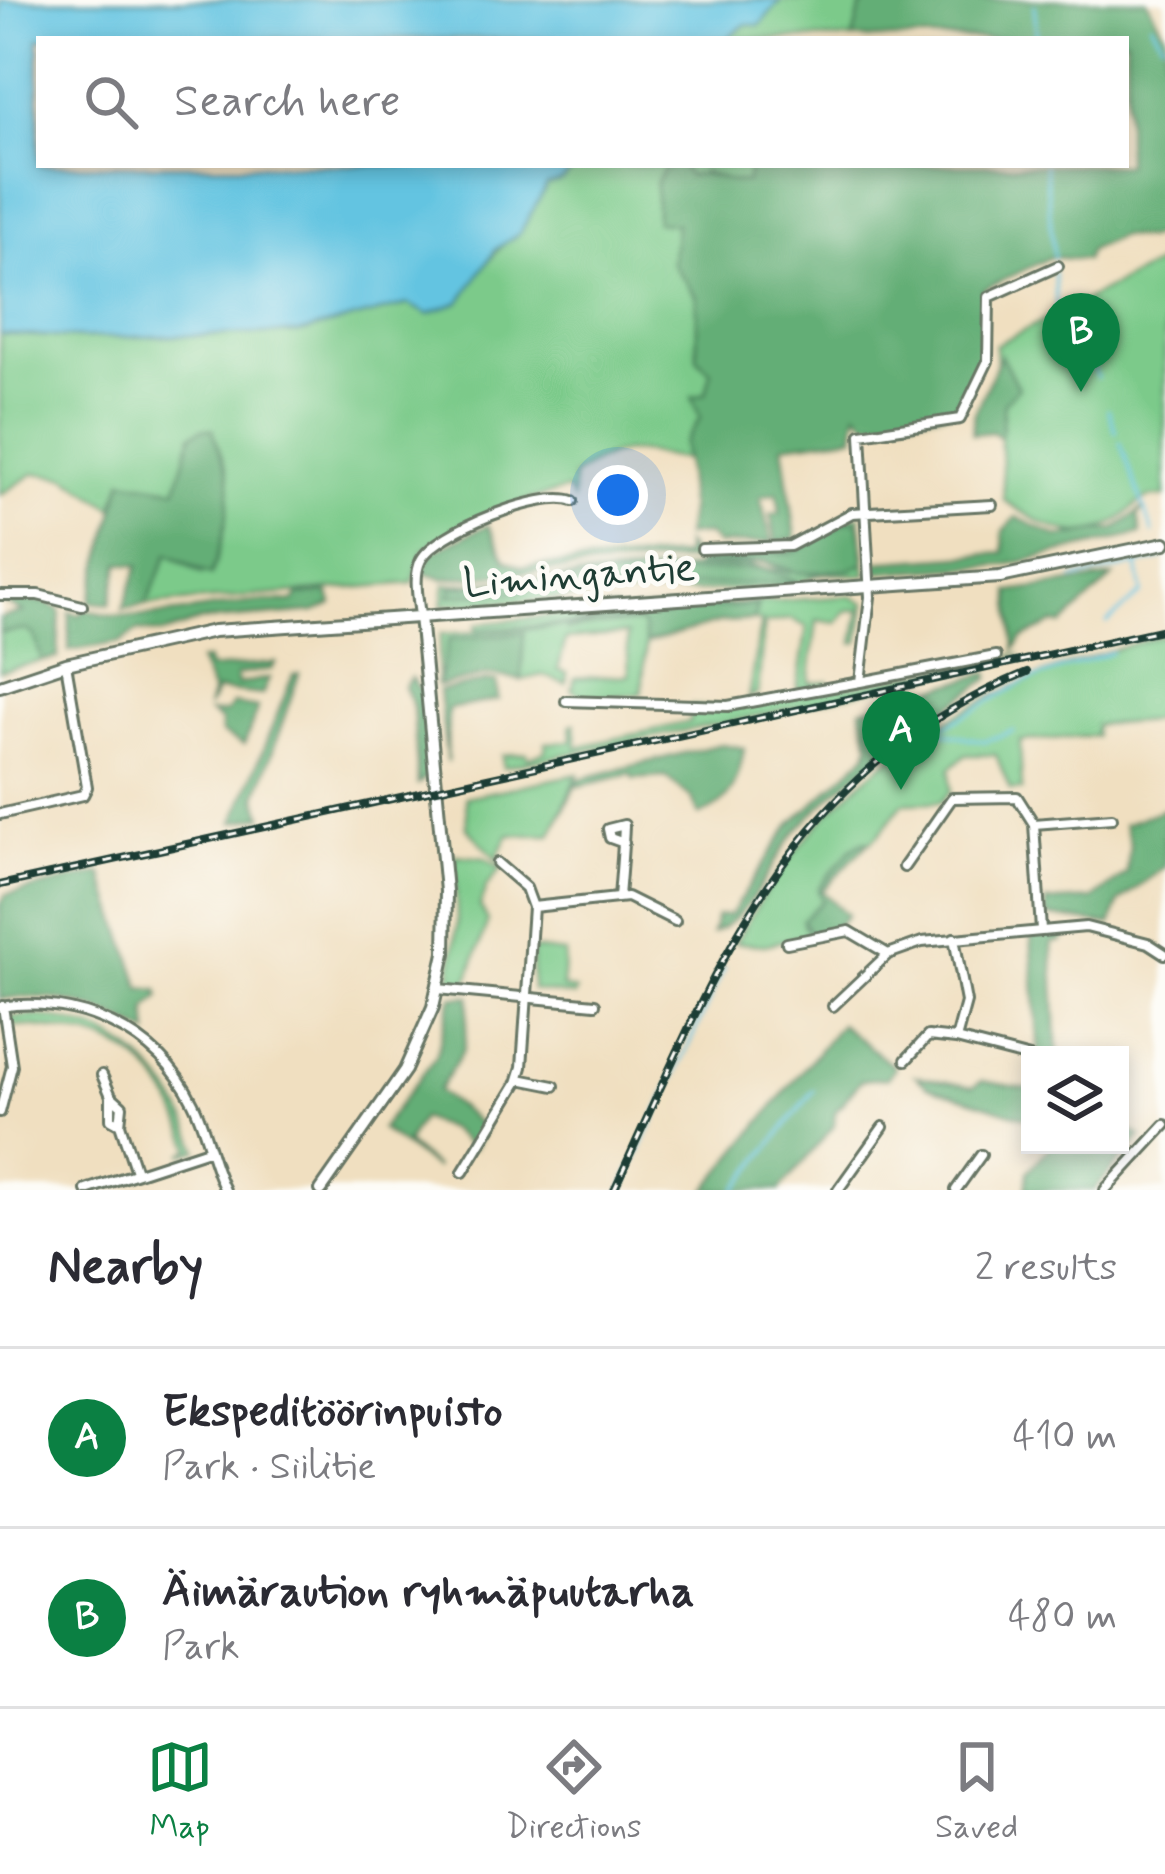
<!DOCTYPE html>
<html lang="en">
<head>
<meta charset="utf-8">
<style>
  :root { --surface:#fff; --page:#f7f7f7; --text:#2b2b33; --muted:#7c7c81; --line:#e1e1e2; --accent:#0b8043 }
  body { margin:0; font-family:Mynerve,sans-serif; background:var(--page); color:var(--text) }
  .controls { position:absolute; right:36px; bottom:36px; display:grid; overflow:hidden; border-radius:0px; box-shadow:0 6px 18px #0003 }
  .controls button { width:108px; height:108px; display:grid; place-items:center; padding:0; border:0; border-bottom:3px solid var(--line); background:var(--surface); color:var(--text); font:60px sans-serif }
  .you { position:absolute; left:618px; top:495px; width:42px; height:42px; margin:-30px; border:9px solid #fff; border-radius:50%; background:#1a73e8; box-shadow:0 0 0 18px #1a73e833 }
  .badge { display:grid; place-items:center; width:78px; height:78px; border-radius:50%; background:var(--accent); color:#fff; font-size:39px; font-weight:700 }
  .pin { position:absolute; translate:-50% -99px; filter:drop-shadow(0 3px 6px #0008) }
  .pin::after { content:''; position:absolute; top:63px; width:42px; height:36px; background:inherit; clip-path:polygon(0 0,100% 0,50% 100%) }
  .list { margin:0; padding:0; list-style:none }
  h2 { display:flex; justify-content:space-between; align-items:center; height:156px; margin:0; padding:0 48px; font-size:51px }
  h2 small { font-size:39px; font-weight:400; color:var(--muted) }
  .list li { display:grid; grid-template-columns:78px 1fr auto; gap:36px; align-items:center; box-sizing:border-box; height:180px; padding:0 48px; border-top:3px solid var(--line) }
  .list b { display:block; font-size:45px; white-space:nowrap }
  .list p { margin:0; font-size:39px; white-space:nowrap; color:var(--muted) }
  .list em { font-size:39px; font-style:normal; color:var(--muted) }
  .icon { flex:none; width:66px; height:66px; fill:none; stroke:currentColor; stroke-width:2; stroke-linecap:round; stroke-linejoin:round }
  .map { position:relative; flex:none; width:1165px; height:1190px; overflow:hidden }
  .search { position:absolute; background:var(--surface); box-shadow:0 6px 18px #0003; left:36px; right:36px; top:36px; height:132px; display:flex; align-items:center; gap:30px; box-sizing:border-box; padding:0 42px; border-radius:0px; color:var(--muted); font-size:45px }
  .sheet { height:516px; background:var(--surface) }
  nav { display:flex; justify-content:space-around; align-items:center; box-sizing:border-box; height:168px; border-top:3px solid var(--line); background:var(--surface); font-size:33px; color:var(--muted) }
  nav a { display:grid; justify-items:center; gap:6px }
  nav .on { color:var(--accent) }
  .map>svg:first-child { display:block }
  .green { fill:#7bca8a; stroke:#4d845f; stroke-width:3 }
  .forest { fill:#64ae76; stroke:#427655; stroke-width:3 }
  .water { fill:#63c4e1; stroke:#41808a; stroke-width:3 }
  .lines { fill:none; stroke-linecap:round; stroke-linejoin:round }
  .stream { stroke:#63c4e1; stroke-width:3 }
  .minor-casing { stroke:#687665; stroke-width:14 }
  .major-casing { stroke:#687665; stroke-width:16 }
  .minor { stroke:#fff; stroke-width:8 }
  .major { stroke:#fff; stroke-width:10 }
  .rail-casing { stroke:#1f3d34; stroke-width:8 }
  .rail { stroke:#fdfcf7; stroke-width:3; stroke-dasharray:9; stroke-linecap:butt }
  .labels { text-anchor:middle; stroke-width:10; stroke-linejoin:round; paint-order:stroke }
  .street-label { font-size:42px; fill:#1f3d34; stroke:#fdfcf7 }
</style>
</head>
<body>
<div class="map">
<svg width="1165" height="1190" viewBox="0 0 1165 1190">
  <rect width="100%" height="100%" fill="#fdfcf7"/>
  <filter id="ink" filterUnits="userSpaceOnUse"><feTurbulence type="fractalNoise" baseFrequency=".00833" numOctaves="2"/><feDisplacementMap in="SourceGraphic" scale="24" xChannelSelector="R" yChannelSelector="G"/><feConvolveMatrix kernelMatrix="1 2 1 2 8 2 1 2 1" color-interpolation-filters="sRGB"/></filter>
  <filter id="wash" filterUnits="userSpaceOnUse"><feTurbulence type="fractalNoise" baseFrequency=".004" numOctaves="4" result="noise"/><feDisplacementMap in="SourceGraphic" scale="48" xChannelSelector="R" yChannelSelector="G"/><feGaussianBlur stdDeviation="2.7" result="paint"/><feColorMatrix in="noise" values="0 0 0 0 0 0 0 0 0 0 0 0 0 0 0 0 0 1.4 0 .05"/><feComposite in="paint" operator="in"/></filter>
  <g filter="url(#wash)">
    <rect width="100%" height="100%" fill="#f0dfc0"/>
    <path class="green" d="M781,0H869L860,10L853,39H726L746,24L759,25Z
      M578,165H749L747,182L734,183L703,171L676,224L672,263L697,297V357L711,372L698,427L684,443V460C630,449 619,444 573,477V499L567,490L531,499L436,541L423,551L413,583L146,605L168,554L202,574C241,514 225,492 213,430L192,434L177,489L123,480L113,508L66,477L35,473L0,495V334L82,338L298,333L409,304L460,302C485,257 523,230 547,185L561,181Z
      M1165,260V497C1140,494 1135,509 1117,521C1078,548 1037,523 1004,500L995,345Z
      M860,516L866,575L798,573L822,574L784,587L442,605L445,585L747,565L791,573L765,562L695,566C721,544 757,554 789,549C816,544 831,518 860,516Z
      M850,596L865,603L859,642L854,643L860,609L846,611L837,623L817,620L809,683L828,681L827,686L797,690L807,627L791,619L764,624L758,694L748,698L761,621L754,620L757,606C697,613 638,609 581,626L642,623L646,643L642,693L635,695L585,697L572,690L575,678L629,675L627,634L566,639L558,670L567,673L566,684L542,675L521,680L523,634L440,670L436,685L441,634L575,626L630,611Z
      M617,609L575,623L476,630L477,624Z
      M26,629L34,635L42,661L0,671V633Z
      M1165,635V720L1095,725V736L1020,741L1022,790H1010L996,755H966L950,768L951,791L941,802L903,803C894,814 882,835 870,842C848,855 834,865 819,889L823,901L803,925L811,934L765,945L735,943C835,762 971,687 1165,635Z
      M1021,654L748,718L503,767L502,755L527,753L528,758L546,751V743L572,741L571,725L575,724L577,747L690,722L692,706L729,708Z
      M578,774L551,835H509L498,855L504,867L467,828L466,797Z
      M455,855L485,858L501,869L486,887L480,906L488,921L465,988L450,985L457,923Z
      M532,949L565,953L562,987L576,991L574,996L532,990Z
      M35,1016C119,1023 172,1072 198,1150L182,1154L191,1148C156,1044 105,1031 9,1025L8,1017Z"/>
    <path class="forest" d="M869,0H1147L1165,34V232L1148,239L1121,236L1089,250L1085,260L1051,257L983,290V351L956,411L868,423L857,412L854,436L783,445L796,538L776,542L771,515L780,513L777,493L760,497L772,542L718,545L706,534L685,536L689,511L684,443L700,418L692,397L706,393L711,372L697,358V297L672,263L676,224L656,222V182L664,169L680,165L688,176C710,169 724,185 747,182L749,165H1126V39H853L860,10Z
      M1001,355L1018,388L1004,403L1001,438L993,432L972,434L974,414Z
      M202,429H213C216,444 221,454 226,467C236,494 221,550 211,575L168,554L146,605L123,609L139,565L120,563L110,604L90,602L123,480L176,489L192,434Z
      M1144,508L1138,515L1141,534L1007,565L873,573L874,562L1004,553L1003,532L1016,517L1059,537L1115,529Z
      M848,521H858L865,563L849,570L798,573L765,561L704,564L711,556L796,552Z
      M488,525L506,560L521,567L685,555V545L695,560L443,579L423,573L432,552Z
      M759,568L799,581L603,591L565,583L562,589L449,596L452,587Z
      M1113,577L1062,625L1054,623L1022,639L1015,649L1010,592Z
      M329,593L332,604L315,612L201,621L163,634L138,631L121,642L69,651L70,612L80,615L84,609C155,631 226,595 294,602L298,595Z
      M1,601L45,602L60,610L58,658L42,661L34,635L26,630L0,633V618L23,612Z
      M757,605L754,620L721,622L646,643L642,623L634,620L565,630L620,615L666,616L675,610Z
      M524,633L521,680L489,675L438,686L449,639Z
      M207,660L209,669L275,663L272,669L236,675L238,684L269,678L262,695L217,690L207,708L212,691L199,661Z
      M989,673L990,678C922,726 856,766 799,828C770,860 753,917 712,933L717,916L730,915L789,826L867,754L870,743L861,709Z
      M299,674L257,796L263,816L234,822L293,675Z
      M411,678L422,693L429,775L418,784L413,706L404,687Z
      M489,681L497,682L498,700L448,709L447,763L439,691Z
      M233,704L258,708L244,745L221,733V721L210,713H225Z
      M721,744L744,748C739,779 732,805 699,815L692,799L666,777L634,779L631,774L575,787L551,835L579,779Z
      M1165,809V867L1119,902L1111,925L1046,916V902L1093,899L1127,873L1130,843L1124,824Z
      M864,841L869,842L822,891L847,915L834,929L811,934L802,920L822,901L818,889L850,850Z
      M102,873L141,988L158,990L160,997L147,1009L149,1034C102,1008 54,991 0,999V907L5,895Z
      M1065,934L1063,941L1052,943L1058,1055H1039L1031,936Z
      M470,996L464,1049L438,1091L485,1128L473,1149L449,1129L421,1118L406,1143L436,1169L381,1129L436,1056L452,997Z
      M840,1024L895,1067L887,1078L861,1080L835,1112L834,1126L780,1190H706Z
      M916,1076L972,1087L982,1081L1030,1089V1119L927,1086Z
      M1120,1124L1141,1137L1094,1190H1026L1028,1171L1052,1145H1120Z"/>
    <path class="water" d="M0,0H781L759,26L746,24L726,39H39V165H578L561,181L547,185L520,233L496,249L460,302L428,314L408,304L299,333L82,338L0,334Z"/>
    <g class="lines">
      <path class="stream" d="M1034,5L1037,39
        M1151,23L1162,42
        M1045,165L1054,258
        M1054,272L1057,319L1076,322L1085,346
        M1087,352L1088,355
        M1090,360L1097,378
        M1108,409L1116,432
        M1120,442L1153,533
        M1073,579L1162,559
        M1107,623L1142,593L1137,565
        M1014,731L984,741L936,731L1026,681L1112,652
        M622,1190L724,968
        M736,1190L814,1090"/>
    </g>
  </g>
  <g filter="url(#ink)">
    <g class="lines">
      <g class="minor-casing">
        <path id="minor" d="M702,549L790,546L852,513L992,505
          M0,595H38L82,606
          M420,616C418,598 413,576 421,560C436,531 544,489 573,501
          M860,682L996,656
          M566,701L728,706L860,682L870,597L861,434L960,419L988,361L989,297L1058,266
          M0,814L83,795L87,787L66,664
          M1034,824L1112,818
          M904,867L952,798L1017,797L1034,824L1041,930
          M619,897C621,873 623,849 624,825L608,829L610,838L624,843
          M533,907L627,897L675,921
          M787,943L849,931L888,954
          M438,989L595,1004
          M833,1006L888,954L922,942L1086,927L1148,943L1165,954
          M0,1007C77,995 158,1031 193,1103C207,1131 211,1162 225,1190
          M956,1039L1030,1058
          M906,1060L928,1036L956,1039L966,1002L954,938
          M102,1075L111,1096
          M519,1079L554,1086
          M0,1112L12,1066L3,1006
          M120,1124L111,1119V1096L122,1106L120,1124L136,1172
          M463,1172L517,1083L522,1067L533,907L526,888L497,863
          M86,1190L208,1150
          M838,1190L883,1127
          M956,1190L981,1155
          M1105,1190L1165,1125"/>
      </g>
      <g class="major-casing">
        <path id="major" d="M0,686L66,664L214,631L1000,577L1165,543
          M321,1190L405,1070L433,1007L445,953L446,891L420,616"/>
      </g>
      <use href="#minor" class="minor"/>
      <use href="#major" class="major"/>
      <g class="rail-casing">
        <path id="rail" d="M0,885L1165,629
          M614,1190C716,969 784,773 1027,672"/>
      </g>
      <use href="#rail" class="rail"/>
    </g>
  </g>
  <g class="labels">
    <g class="street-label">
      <text transform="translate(579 573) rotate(-4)" y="15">Limingantie</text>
    </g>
  </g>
</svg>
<div class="controls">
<button><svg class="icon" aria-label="layers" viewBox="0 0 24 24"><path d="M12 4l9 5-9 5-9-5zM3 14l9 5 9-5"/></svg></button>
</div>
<div class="you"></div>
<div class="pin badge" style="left:901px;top:790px">A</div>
<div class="pin badge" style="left:1081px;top:392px">B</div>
<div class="search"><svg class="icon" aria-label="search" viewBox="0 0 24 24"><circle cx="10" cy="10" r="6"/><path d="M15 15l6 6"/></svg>Search here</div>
</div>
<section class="sheet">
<h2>Nearby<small>2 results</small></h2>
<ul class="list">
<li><span class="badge">A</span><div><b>Ekspeditöörinpuisto</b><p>Park · Siilitie</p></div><em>410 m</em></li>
<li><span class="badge">B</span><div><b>Äimäraution ryhmäpuutarha</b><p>Park</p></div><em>480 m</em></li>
</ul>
</section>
<nav>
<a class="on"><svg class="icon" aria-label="map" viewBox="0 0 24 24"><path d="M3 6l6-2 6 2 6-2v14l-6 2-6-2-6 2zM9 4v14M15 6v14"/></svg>Map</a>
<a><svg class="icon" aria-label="directions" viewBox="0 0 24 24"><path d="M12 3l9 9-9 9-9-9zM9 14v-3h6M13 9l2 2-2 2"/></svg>Directions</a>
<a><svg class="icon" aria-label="saved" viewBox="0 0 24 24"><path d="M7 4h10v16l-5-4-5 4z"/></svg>Saved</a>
</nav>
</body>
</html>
